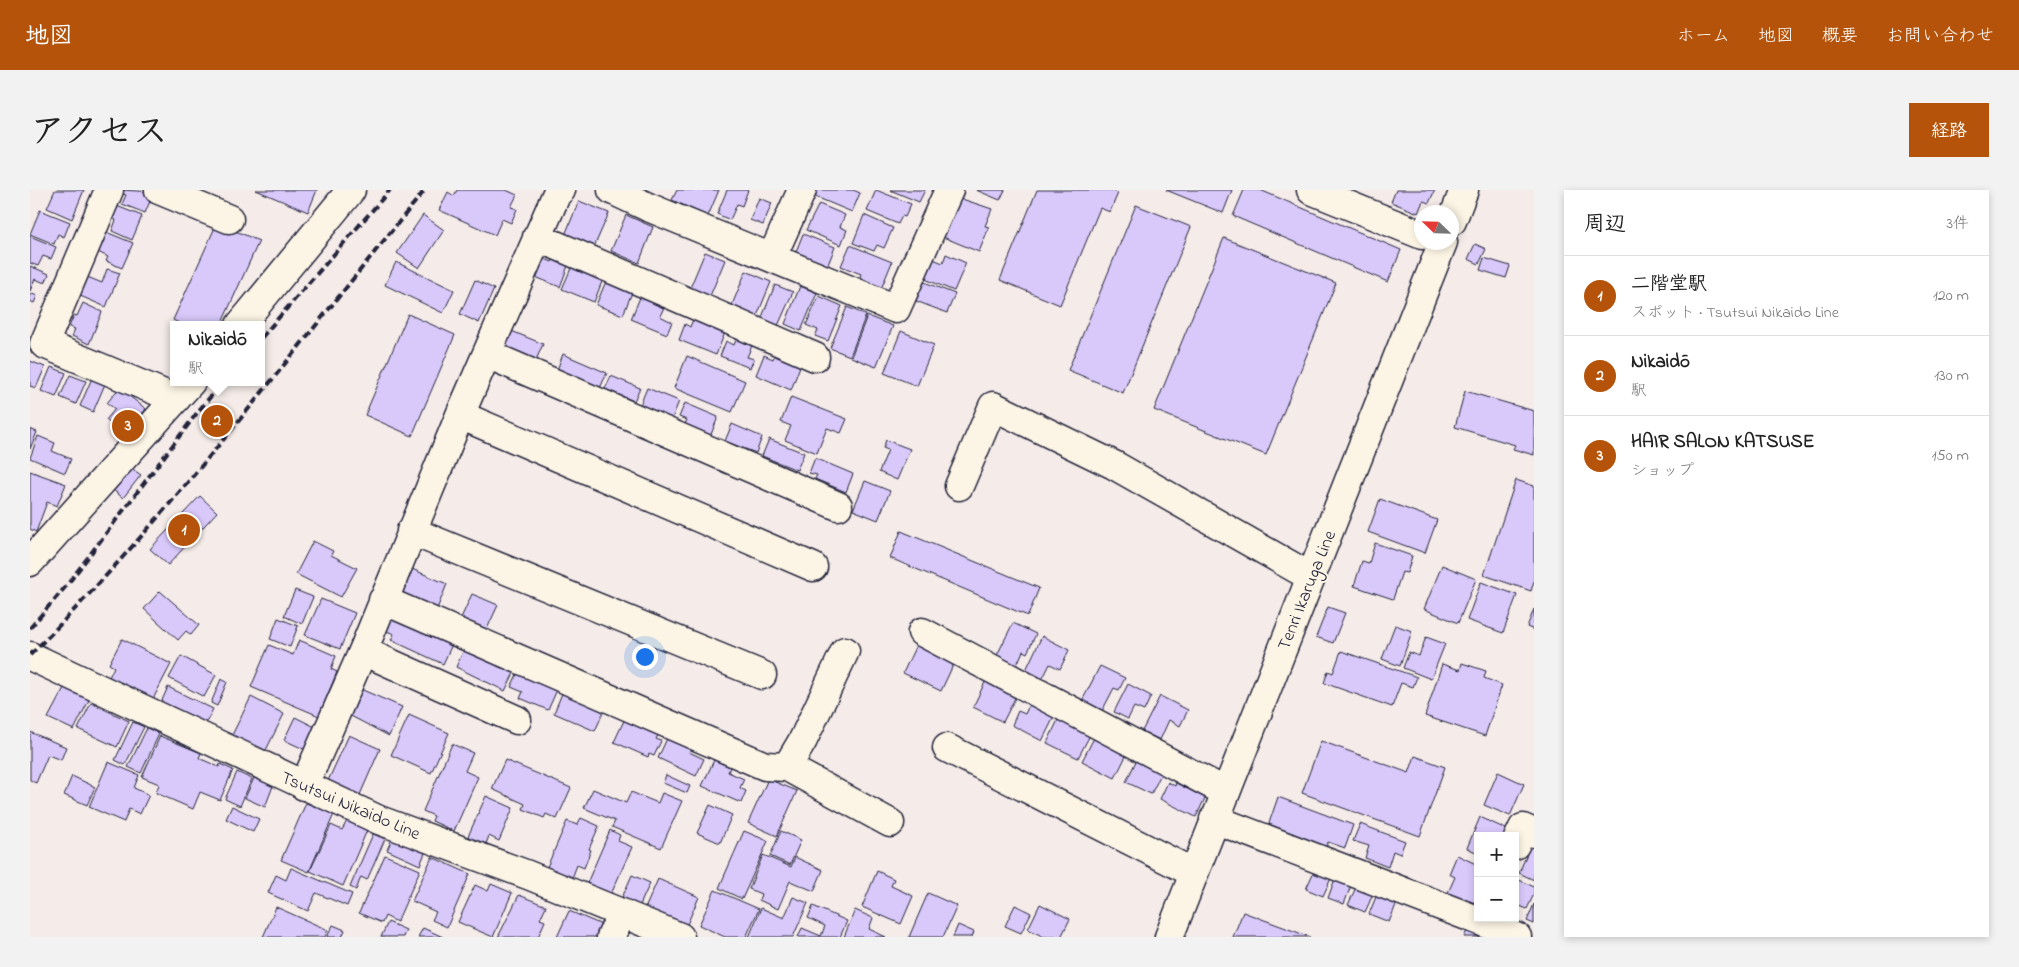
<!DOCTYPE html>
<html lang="ja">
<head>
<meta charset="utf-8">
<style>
  :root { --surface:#fff; --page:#f2f2f2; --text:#222; --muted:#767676; --line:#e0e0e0; --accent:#b45309 }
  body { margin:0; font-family:"Indie Flower","Klee One",sans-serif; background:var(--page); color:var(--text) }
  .controls { position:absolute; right:15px; bottom:15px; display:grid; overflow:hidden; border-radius:0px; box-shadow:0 2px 8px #0003 }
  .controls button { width:45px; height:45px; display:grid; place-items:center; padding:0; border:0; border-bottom:1px solid var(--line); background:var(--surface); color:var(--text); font:25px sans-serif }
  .compass { position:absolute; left:1384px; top:15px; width:45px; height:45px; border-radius:50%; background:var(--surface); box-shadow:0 2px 8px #0003; rotate:293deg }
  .you { position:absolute; left:614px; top:466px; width:18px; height:18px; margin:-12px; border:4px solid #fff; border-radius:50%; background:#1a73e8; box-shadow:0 0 0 8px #1a73e833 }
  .badge { display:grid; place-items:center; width:32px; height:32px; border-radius:50%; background:var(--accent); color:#fff; font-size:16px; font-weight:700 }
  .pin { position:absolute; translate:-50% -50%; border:2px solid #fff; box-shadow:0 1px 5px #0006 }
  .popup { position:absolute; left:140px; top:131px; width:95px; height:65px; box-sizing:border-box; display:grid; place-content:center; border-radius:0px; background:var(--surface); filter:drop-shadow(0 1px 4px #0005); font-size:16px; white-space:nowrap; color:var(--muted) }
  .popup b { font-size:19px; color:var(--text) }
  .popup::after { content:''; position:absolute; left:50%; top:100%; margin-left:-10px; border:10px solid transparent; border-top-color:var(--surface) }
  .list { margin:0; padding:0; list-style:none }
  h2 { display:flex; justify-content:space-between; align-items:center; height:65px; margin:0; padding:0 20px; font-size:21px }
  h2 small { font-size:16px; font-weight:400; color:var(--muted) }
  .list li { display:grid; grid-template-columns:32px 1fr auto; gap:15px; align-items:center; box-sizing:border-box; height:80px; padding:0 20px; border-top:1px solid var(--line) }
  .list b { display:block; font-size:19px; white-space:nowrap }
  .list p { margin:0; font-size:16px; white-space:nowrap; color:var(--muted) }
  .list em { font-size:16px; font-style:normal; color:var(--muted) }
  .map { position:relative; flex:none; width:1504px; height:747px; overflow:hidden; border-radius:0px }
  header { display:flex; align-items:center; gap:30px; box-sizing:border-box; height:70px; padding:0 25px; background:var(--accent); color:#fff }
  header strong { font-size:24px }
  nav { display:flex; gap:28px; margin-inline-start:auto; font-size:18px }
  .intro { display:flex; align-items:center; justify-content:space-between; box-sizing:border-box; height:120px; padding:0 30px }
  h1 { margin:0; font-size:35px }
  .button { padding:12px 22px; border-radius:0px; background:var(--accent); color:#fff; font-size:18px; font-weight:700 }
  main { display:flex; gap:30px; padding:0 30px }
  aside { flex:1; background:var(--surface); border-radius:0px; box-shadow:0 2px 8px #0003 }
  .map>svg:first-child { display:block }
  .building { fill:#d9c9fb; stroke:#22223b }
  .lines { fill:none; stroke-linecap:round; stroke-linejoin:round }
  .minor-casing { stroke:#22223b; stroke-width:31 }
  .major-casing { stroke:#22223b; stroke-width:31 }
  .minor { stroke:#fcf5e5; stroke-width:28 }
  .major { stroke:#fcf5e5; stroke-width:28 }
  .rail { stroke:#22223b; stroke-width:4; stroke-dasharray:8 4; stroke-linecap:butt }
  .labels { text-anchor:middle; stroke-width:4; stroke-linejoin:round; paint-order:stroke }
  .street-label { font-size:18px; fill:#22223b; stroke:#fcf5e5 }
</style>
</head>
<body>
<header>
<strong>地図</strong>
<nav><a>ホーム</a><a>地図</a><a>概要</a><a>お問い合わせ</a></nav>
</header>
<div class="intro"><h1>アクセス</h1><a class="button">経路</a></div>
<main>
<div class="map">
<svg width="1504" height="747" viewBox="0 0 1504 747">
  <rect width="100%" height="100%" fill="#f5ece9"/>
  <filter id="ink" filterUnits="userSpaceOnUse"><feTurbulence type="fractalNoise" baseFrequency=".02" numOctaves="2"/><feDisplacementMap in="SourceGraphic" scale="10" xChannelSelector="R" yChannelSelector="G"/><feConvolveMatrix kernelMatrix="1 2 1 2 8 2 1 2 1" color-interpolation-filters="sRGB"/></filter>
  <g filter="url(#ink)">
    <path class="building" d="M25,0H54L42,29L17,18Z
      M91,0L124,2L115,23L92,14L96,5L90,3Z
      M226,0H287L278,22Z
      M427,0H476L487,5L481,17L487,19L481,33L472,29L465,45L409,20L418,2L424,6Z
      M647,0H689L678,26L642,10Z
      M697,0H718L712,16L707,14L700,30L687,24Z
      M783,0H823L830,3L822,22L781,5Z
      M846,0L881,14L875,27L872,26L868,34L837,21Z
      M860,0H895L889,12Z
      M946,0H975L970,10Z
      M1007,0H1080L1088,3L1080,22L1070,18L1030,115L970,90Z
      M1136,0H1202L1193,23Z
      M1214,0H1230L1371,60L1358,92L1203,26Z
      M1366,0H1405L1399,13L1393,11L1388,23L1361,12Z
      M729,8L742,13L733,35L720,30Z
      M929,8L962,19L955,36L959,37L949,62L913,47Z
      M549,11L579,23L564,57L535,45Z
      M789,14L815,25L810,37L817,40L811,55L776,40Z
      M84,15L112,26L102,50L82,41L86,30L79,26Z
      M1106,15L1161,37L1093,203L1038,180Z
      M10,20L40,32L34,47L28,44L24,54L0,44Z
      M393,25L414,40L389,78L367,63Z
      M596,25L623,37L609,73L581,61Z
      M834,25L863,38L854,58L847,55L844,61L823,53Z
      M187,33L229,51L191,135H153L143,130Z
      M76,42L103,53L92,78L76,71L78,67L68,62Z
      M773,44L805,57L797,77L765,64Z
      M0,46L26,57L21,69L13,66L8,76L0,73Z
      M1194,48L1306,93L1236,265L1124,220Z
      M1445,54L1456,59L1449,74L1438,69Z
      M820,55L862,72L851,99L829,90L831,84L811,76Z
      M675,62L695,70L680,106L660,98Z
      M916,64L936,73L924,101L895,89L903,69L913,73Z
      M511,67L522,72L524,67L539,73L530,97L503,86Z
      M1454,68L1480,76L1476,88L1450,80Z
      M366,72L424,100L413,123L355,95Z
      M0,76L19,84L15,93L5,89L0,101Z
      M542,76L573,89L564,112L532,99Z
      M77,79L90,83L76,117L48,105L55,86L72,93Z
      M716,81L741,92L727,126L702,115Z
      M577,89L603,100L593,125L566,115Z
      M445,90L464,99L449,133L430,124Z
      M894,92L925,104L917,123L886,111Z
      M745,95L763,102L747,138L730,132Z
      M770,96L787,103L771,141L755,134Z
      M0,103L7,106L4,113L0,111Z
      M611,105L635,115L630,126L642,132L637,144L601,129Z
      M789,106L812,116L798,151L785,146L788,140L776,135Z
      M53,113L72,122L59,154L42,146L45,139L39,137L44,125L47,126Z
      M817,117L836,125L820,166L800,158Z
      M378,124L425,145L382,246L335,225Z
      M837,126L863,136L846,177L821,167Z
      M664,127L696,140L686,165L649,150L655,134L660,137Z
      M479,140L513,154L506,170L473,156Z
      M871,141L904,155L887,196L854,183Z
      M708,145L724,151L717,167L724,169L720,178L690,166L696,151L704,155Z
      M746,160L772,171L761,200L726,185L734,165L743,169Z
      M533,164L577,183L570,198L527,180Z
      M657,166L715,191L702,222L644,198Z
      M0,171L15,177L6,198L0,196Z
      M21,177L36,183L26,207L11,201Z
      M40,185L56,191L46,214L30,207Z
      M581,186L610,198L604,211L575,199Z
      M62,188L75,194L63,222L50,216Z
      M89,198L116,219L95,245L76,230L85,219L77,213Z
      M617,198L649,211L642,229L610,215Z
      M1435,201L1504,221V265L1483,259L1485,255L1425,237Z
      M761,207L817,229L811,243L797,238L787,263L755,250L761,236L751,232Z
      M655,213L688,227L680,247L654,236L657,230L649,227Z
      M702,234L732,247L726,263L695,251Z
      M0,239L7,242L0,259Z
      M8,246L25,253L22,261L41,269L35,283L0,268Z
      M739,249L774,263L767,280L732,266Z
      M856,250L880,259L867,290L849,282L858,260L853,258Z
      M785,268L823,284L816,302L785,289L787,285L779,283Z
      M98,276L111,285L93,308L81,298Z
      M0,281L36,294L27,316L17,312L6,342L0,339Z
      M1486,290L1504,296V391L1501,401L1454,385Z
      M835,291L860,301L848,330L823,320Z
      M170,306L187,322L138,375L120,359Z
      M1350,309L1407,330L1395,363L1338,342Z
      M871,341L1009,398L998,426L860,368Z
      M283,351L303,361L301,365L327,378L311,407L266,384Z
      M1345,353L1382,366L1377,383L1372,382L1363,409L1324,396L1332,371L1339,373Z
      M1412,375L1446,389L1428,433L1394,419Z
      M382,379L417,394L407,419L371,403Z
      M1451,392L1487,405L1473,443L1437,430Z
      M265,400L283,407L272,434L254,426Z
      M130,401L169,435L161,445L156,441L148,450L114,419Z
      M442,404L468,415L457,439L431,428Z
      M291,409L325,423L310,459L275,445Z
      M1298,417L1315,423L1303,453L1286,447Z
      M1504,419V440L1497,437Z
      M359,424L424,450L413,474L361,450L364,444L352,439Z
      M248,428L268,436L260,457L240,449Z
      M983,433L1006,444L997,463L993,461L986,477L966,467Z
      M1365,435L1382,441L1370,476L1352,469Z
      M1012,446L1039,460L1030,479L1020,474L1012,490L995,482Z
      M1396,447L1415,454L1401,489L1373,478L1379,462L1389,466Z
      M92,449L141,474L123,509L79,487L84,477L79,474Z
      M269,450L306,466L301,479L307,482L289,526L221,497L239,455L263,465Z
      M437,453L470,468L467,476L484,483L475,501L426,477Z
      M887,453L925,471L911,501L873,483Z
      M1311,461L1387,487L1383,497L1371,493L1362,517L1294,493L1298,481L1303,483Z
      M151,466L186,485L174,507L139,488Z
      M1432,473L1456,481L1454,488L1472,495L1455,546L1395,526L1412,474L1430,480Z
      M491,476L530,493L518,520L490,508L493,502L481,497Z
      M1070,476L1095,488L1089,500L1084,498L1072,521L1052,511Z
      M958,486L987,504L973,532L943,517Z
      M191,489L197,492L187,516L181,513Z
      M1098,494L1121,506L1114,521L1104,517L1098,529L1084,522Z
      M35,496L60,508L44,540L18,528Z
      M535,496L577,514L565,541L524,523Z
      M138,497L183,519L173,539L129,517Z
      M328,498L372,517L359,546L317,524Z
      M1130,506L1158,520L1150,536L1139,530L1130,550L1112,541Z
      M221,507L254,524L234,564L201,547Z
      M61,513L99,531L87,557L48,539Z
      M999,515L1024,527L1012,551L982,535L988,521L995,524Z
      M597,524L631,539L626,549L631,551L624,566L619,564L618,567L584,552Z
      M379,525L419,543L401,583L361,565Z
      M265,527L289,539L278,561L254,550Z
      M1028,530L1060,545L1048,568L1017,553Z
      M103,532L114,537L95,575L85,570Z
      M117,538L129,544L111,583L98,577Z
      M0,542L36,557L31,570L18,565L6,593L0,590Z
      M640,542L663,553L659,562L674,569L666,586L628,568Z
      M319,545L350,559L329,607L297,593Z
      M130,546L171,563L169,568L189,577L190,574L203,580L190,610L170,602L163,619L126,603L129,594L112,587Z
      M1065,546L1100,558L1085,588L1052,571Z
      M1291,551L1379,583L1385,566L1415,577L1390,646L1272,603Z
      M422,554L443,563L435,581L448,587L424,641L402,631L404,626L393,621Z
      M1109,565L1134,578L1121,604L1096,592Z
      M475,570L541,598L527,629L516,624L514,628L493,619L495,614L462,599Z
      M684,570L700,577L698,582L714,589L710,598L716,601L711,613L672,596Z
      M78,572L109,585L104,598L119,605L110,624L99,619L94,632L59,617Z
      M207,582L222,589L210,616L195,609Z
      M1468,582L1494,594L1480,626L1454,615Z
      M636,585L660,596L657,603L633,593Z
      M42,586L65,597L57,615L34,605Z
      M224,588L243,596L235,617L215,608Z
      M738,589L767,601L747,646L718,633Z
      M1138,592L1145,596L1146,593L1175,608L1166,627L1130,609Z
      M563,599L596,613L601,602L628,613L632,603L652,611L631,658L582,637L585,631L554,618Z
      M456,606L483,618L469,651L459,646L454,659L436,651Z
      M1248,607L1323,635L1315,658L1298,652L1295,661L1237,639Z
      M276,613L304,624L279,682L251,670Z
      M680,615L702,625L690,653L667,643Z
      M202,616L229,629L223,642L196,629Z
      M1450,627L1478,640L1475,646H1448V663L1437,658Z
      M551,628L569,636L559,659L561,660L554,678L547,675L542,688L517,677L537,631L547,635Z
      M318,629L338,638L313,696L280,681L301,635L312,640Z
      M1330,634L1375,651L1370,664L1363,661L1358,677L1335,668L1339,656L1323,651Z
      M580,640L590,645L588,651L602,657L578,711L554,700Z
      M714,641L738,651L712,709L689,698Z
      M751,641L771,650L760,675L740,666Z
      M343,644L355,649L337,690L331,687L326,700L320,697Z
      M362,649L395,663L390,675L357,660Z
      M1501,654L1504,656V690L1489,683Z
      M355,665L390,680L367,732L355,726L352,733L329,723Z
      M733,665L761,677L765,667L793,680L784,701L760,691L748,719L729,710L731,704L719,699Z
      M1427,665L1448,675V706L1442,719L1416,707L1425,687L1419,684Z
      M402,667L440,684L417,737L402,730L406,722L382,711Z
      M261,678L322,704L317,716L286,703L278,721L238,703L246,685L256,690Z
      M1285,679L1302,686L1293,706L1276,699Z
      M847,681L864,689L861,696L883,706L871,734L832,717Z
      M602,685L620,693L605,726L591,710Z
      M1306,686L1322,693L1314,714L1298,708Z
      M1485,688L1504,697V704L1497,719L1490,716L1485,727Z
      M628,689L669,707L655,739L614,721Z
      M461,694L482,703L463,747L428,732L445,695L458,701Z
      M1327,695L1344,702L1335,722L1318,715Z
      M685,700L729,719L716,747H695L669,735Z
      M1348,702L1368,710L1359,732L1339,724Z
      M898,703L927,716L913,747H879Z
      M489,705L516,716L510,729L515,731L508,747H468Z
      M763,707L778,713L763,747H719L731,718L754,728Z
      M1010,714L1040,729L1031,747H1014L998,739Z
      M1504,714V734L1497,731Z
      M985,715L1001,723L991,743L975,736Z
      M783,716L817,731L810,747H768L772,738L791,746L795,736L778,728Z
      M246,717L298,740L295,747H233Z
      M825,720L843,728L839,739L856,747H814Z
      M539,721L572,735L567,747H527Z
      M1213,722L1280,747H1203Z
      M358,732L376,740L373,747H351Z
      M303,735L315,740L312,747H297Z
      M928,735L944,742L942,747H923Z
      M393,738L413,747H388Z
      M1437,741L1450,747H1434Z"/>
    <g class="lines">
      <g class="minor-casing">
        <path id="minor" d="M79,0L14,154L146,209
          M129,0L199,29
          M582,0L618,17L866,119L919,0
          M1281,0L1392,45
          M507,47L785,167
          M742,67L772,0
          M210,135L321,0
          M457,164L808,316
          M430,225L783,377
          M929,296L963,216L1084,275L1281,387
          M381,341L732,485
          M0,372L161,192
          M353,410L735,576L757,577L860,633
          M892,442L1196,602
          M333,461L487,530
          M917,558L1164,683
          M757,577L773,550L815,461
          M274,596L333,461L430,225L527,3L531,0
          M1184,629L1450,731L1487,747
          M1485,655L1493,638L1504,643
          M581,747L592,723"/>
      </g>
      <g class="major-casing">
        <path id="major" d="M1422,31L1434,0
          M0,466L349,630L498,685L650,747
          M1139,747L1413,52"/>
      </g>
      <use href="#minor" class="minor"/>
      <use href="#major" class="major"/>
      <path class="rail" d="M231,148L360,0
        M0,438L37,395L170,219L193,192
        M0,465C144,322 266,157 395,0"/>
    </g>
  </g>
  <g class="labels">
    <g class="street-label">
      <text transform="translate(1276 400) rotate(-68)" y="6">Tenri Ikaruga Line</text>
      <text transform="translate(321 615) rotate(23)" y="6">Tsutsui Nikaido Line</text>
    </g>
  </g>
</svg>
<div class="controls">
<button>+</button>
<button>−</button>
</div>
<svg class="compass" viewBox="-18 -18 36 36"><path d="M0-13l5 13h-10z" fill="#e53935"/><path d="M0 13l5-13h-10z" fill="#767676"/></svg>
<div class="you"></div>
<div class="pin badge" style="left:154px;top:340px">1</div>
<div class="pin badge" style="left:187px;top:231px">2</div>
<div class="popup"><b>Nikaidō</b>駅</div>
<div class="pin badge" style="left:98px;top:236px">3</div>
</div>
<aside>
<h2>周辺<small>3件</small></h2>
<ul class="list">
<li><span class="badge">1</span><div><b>二階堂駅</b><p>スポット · Tsutsui Nikaido Line</p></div><em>120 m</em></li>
<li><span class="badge">2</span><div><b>Nikaidō</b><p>駅</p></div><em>130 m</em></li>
<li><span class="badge">3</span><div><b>HAIR SALON KATSUSE</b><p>ショップ</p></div><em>150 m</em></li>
</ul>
</aside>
</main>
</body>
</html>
